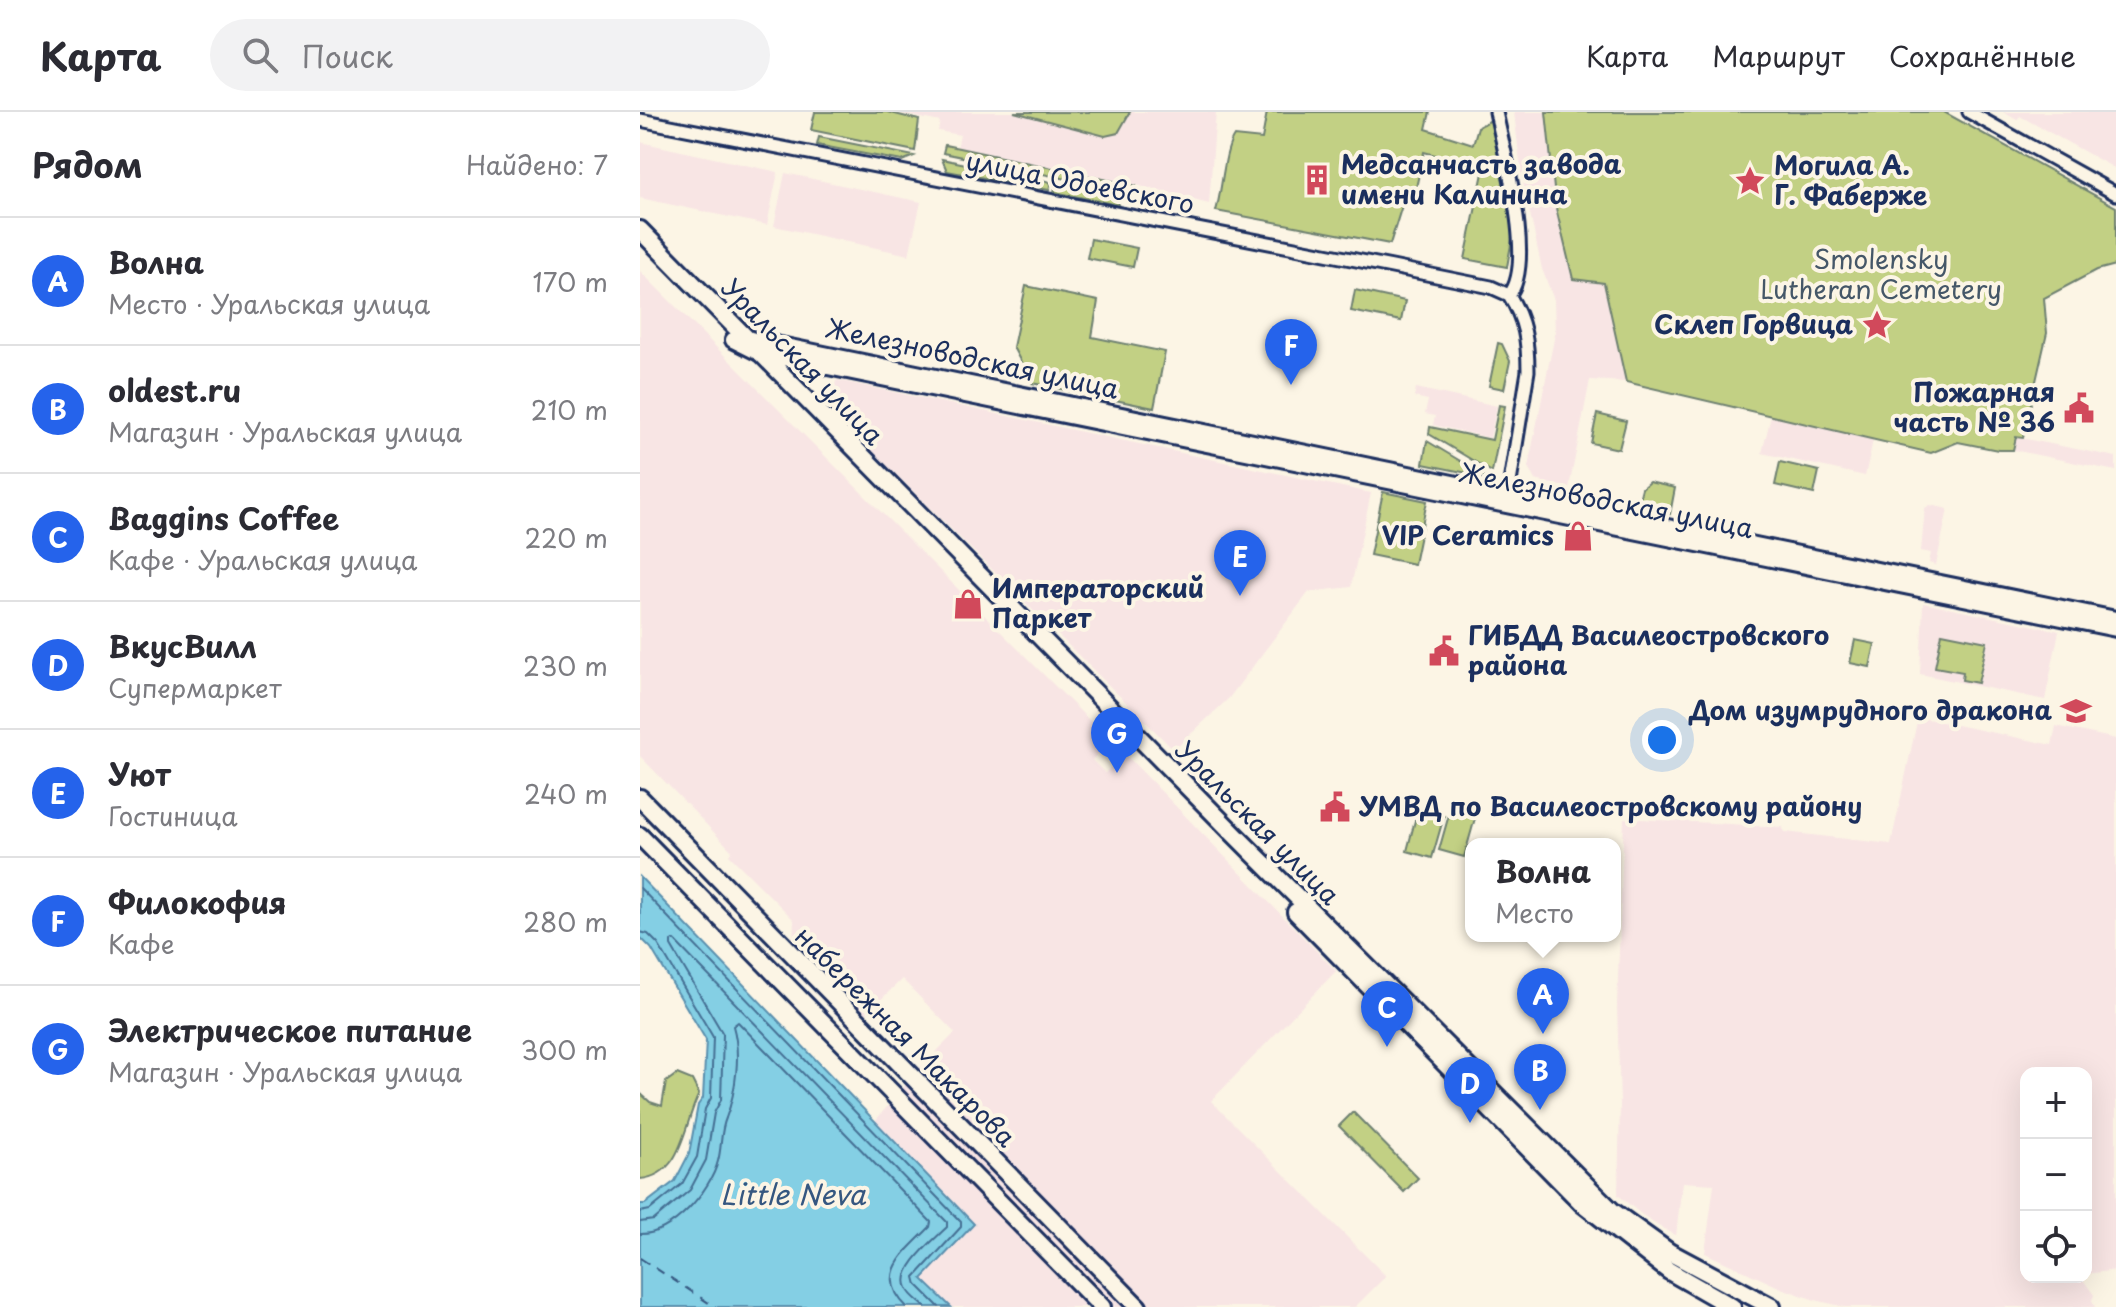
<!DOCTYPE html>
<html lang="ru">
<head>
<meta charset="utf-8">
<style>
  :root { --surface:#fff; --page:#f2f2f3; --text:#2b2b33; --muted:#7c7c81; --line:#e1e1e2; --accent:#2563eb }
  body { margin:0; font-family:"Playpen Sans",sans-serif; background:var(--page); color:var(--text) }
  .controls { position:absolute; right:24px; bottom:24px; display:grid; overflow:hidden; border-radius:16px; box-shadow:0 8px 32px #0002 }
  .controls button { width:72px; height:72px; display:grid; place-items:center; padding:0; border:0; border-bottom:2px solid var(--line); background:var(--surface); color:var(--text); font:40px sans-serif }
  .you { position:absolute; left:1022px; top:628px; width:28px; height:28px; margin:-20px; border:6px solid #fff; border-radius:50%; background:#1a73e8; box-shadow:0 0 0 12px #1a73e833 }
  .badge { display:grid; place-items:center; width:52px; height:52px; border-radius:50%; background:var(--accent); color:#fff; font-size:26px; font-weight:700 }
  .pin { position:absolute; translate:-50% -66px; filter:drop-shadow(0 2px 4px #0008) }
  .pin::after { content:''; position:absolute; top:42px; width:28px; height:24px; background:inherit; clip-path:polygon(0 0,100% 0,50% 100%) }
  .popup { position:absolute; left:825px; top:726px; width:156px; height:104px; box-sizing:border-box; display:grid; place-content:center; border-radius:16px; background:var(--surface); filter:drop-shadow(0 2px 6px #0005); font-size:26px; white-space:nowrap; color:var(--muted) }
  .popup b { font-size:30px; color:var(--text) }
  .popup::after { content:''; position:absolute; left:50%; top:100%; margin-left:-16px; border:16px solid transparent; border-top-color:var(--surface) }
  .list { margin:0; padding:0; list-style:none }
  h2 { display:flex; justify-content:space-between; align-items:center; height:104px; margin:0; padding:0 32px; font-size:34px }
  h2 small { font-size:26px; font-weight:400; color:var(--muted) }
  .list li { display:grid; grid-template-columns:52px 1fr auto; gap:24px; align-items:center; box-sizing:border-box; height:128px; padding:0 32px; border-top:2px solid var(--line) }
  .list b { display:block; font-size:30px; white-space:nowrap }
  .list p { margin:0; font-size:26px; white-space:nowrap; color:var(--muted) }
  .list em { font-size:26px; font-style:normal; color:var(--muted) }
  .icon { flex:none; width:44px; height:44px; fill:none; stroke:currentColor; stroke-width:2; stroke-linecap:round; stroke-linejoin:round }
  .map { position:relative; flex:none; width:1476px; height:1195px; overflow:hidden }
  header { display:flex; align-items:center; gap:48px; box-sizing:border-box; height:112px; padding:0 40px; background:var(--surface); border-bottom:2px solid var(--line) }
  header strong { font-size:38px }
  nav { display:flex; gap:44px; margin-inline-start:auto; font-size:28px }
  .search { width:560px; height:72px; background:var(--page); display:flex; align-items:center; gap:20px; box-sizing:border-box; padding:0 28px; border-radius:44px; color:var(--muted); font-size:30px }
  main { display:flex }
  aside { flex:1; background:var(--surface) }
  .map>svg:first-child { display:block }
  .built { fill:#f8e5e4 }
  .green { fill:#c2d084; stroke:#6e8071; stroke-width:2 }
  .water { fill:#84cfe4; stroke:#5a8fae; stroke-width:2 }
  .lines { fill:none; stroke-linecap:round; stroke-linejoin:round }
  .shore { stroke:#456f94; stroke-width:2 }
  .ferry { stroke:#355780; stroke-width:2; stroke-dasharray:10 8; stroke-linecap:butt }
  .minor-casing { stroke:#1b2f5e; stroke-width:17 }
  .tertiary-casing { stroke:#1b2f5e; stroke-width:20 }
  .secondary-casing { stroke:#1b2f5e; stroke-width:22 }
  .minor { stroke:#fcf5e5; stroke-width:11 }
  .tertiary { stroke:#fcf5e5; stroke-width:14 }
  .secondary { stroke:#fcf5e5; stroke-width:16 }
  .labels { text-anchor:middle; stroke-width:8; stroke-linejoin:round; paint-order:stroke }
  .poi-label { font-size:26px; font-weight:bold; fill:#1b2f5e; stroke:#fcf5e5; text-anchor:start }
  .street-label { font-size:26px; fill:#1b2f5e; stroke:#fcf5e5 }
  .park-label { font-size:26px; fill:#455768; stroke:#fcf5e5 }
  .water-label { font-size:28px; font-style:italic; fill:#355780; stroke:#fcf5e5 }
</style>
</head>
<body>
<header>
<strong>Карта</strong>
<div class="search"><svg class="icon" aria-label="search" viewBox="0 0 24 24"><circle cx="10" cy="10" r="6"/><path d="M15 15l6 6"/></svg>Поиск</div>
<nav><a>Карта</a><a>Маршрут</a><a>Сохранённые</a></nav>
</header>
<main>
<aside>
<h2>Рядом<small>Найдено: 7</small></h2>
<ul class="list">
<li><span class="badge">A</span><div><b>Волна</b><p>Место · Уральская улица</p></div><em>170 m</em></li>
<li><span class="badge">B</span><div><b>oldest.ru</b><p>Магазин · Уральская улица</p></div><em>210 m</em></li>
<li><span class="badge">C</span><div><b>Baggins Coffee</b><p>Кафе · Уральская улица</p></div><em>220 m</em></li>
<li><span class="badge">D</span><div><b>ВкусВилл</b><p>Супермаркет</p></div><em>230 m</em></li>
<li><span class="badge">E</span><div><b>Уют</b><p>Гостиница</p></div><em>240 m</em></li>
<li><span class="badge">F</span><div><b>Филокофия</b><p>Кафе</p></div><em>280 m</em></li>
<li><span class="badge">G</span><div><b>Электрическое питание</b><p>Магазин · Уральская улица</p></div><em>300 m</em></li>
</ul>
</aside>
<div class="map">
<svg width="1476" height="1195" viewBox="0 0 1476 1195">
  <rect width="100%" height="100%" fill="#fcf5e5"/>
  <filter id="ink" filterUnits="userSpaceOnUse"><feTurbulence type="fractalNoise" baseFrequency=".0125" numOctaves="2"/><feDisplacementMap in="SourceGraphic" scale="16" xChannelSelector="R" yChannelSelector="G"/><feConvolveMatrix kernelMatrix="1 2 1 2 8 2 1 2 1" color-interpolation-filters="sRGB"/></filter>
  <g filter="url(#ink)">
    <path class="built" d="M253,0H576L569,92L496,73L317,36L320,23L298,19L300,10Z
      M874,0H906L916,96L964,171L986,270L950,268L929,376L895,368L888,355L915,222L914,188L902,157L881,60Z
      M1363,0H1476V57L1380,4L1377,8Z
      M0,30L138,60L127,113L0,86Z
      M145,61L281,90L269,143L134,114Z
      M0,159L470,629L452,648L465,661L484,641L696,859L571,989L746,1164L715,1195H311L282,1167L334,1112L235,1009L279,957L315,921L262,867L225,903L153,828L154,808L89,743L92,739L0,644Z
      M197,268L731,381L711,475L669,480L589,586L534,638L185,292Z
      M776,276L857,294L850,326L793,313L795,304L785,302L788,288L774,285Z
      M1131,304L1233,328L1225,364L1122,341Z
      M1376,325L1476,345V359L1373,338Z
      M1290,393L1308,397L1296,453L1289,451L1291,441L1281,439L1285,396Z
      M1283,491L1419,519L1405,588L1280,562Z
      M1278,605L1412,633L1416,614L1476,627V1158L1446,1162V961H1386V1165H1441L1454,1183L1452,1188L1455,1195H1205L1175,1188L1141,1176L1065,1141L1074,1072L1042,1070L1036,1124L1001,1102L978,1083L980,992L977,893L984,706L1142,715L1145,720L1251,732Z"/>
    <path class="green" d="M175,0H247L279,8L275,39L171,18Z
      M374,0H490L478,21L465,24Z
      M627,0H790L786,17L833,32L838,15L851,8L873,121L867,155L825,147L844,56L784,40L773,89L764,87L750,132L576,99C582,79 584,38 594,24L622,27Z
      M906,0H1304L1476,95V153L1457,158L1404,186L1407,221L1383,326L1376,325L1373,338H1358L1318,330L1291,341L986,270L964,171L933,167L916,96Z
      M179,25L274,44L262,49L177,33Z
      M305,33L496,74L494,81L303,41Z
      M302,47L411,70L409,78L307,59Z
      M416,71L480,84L478,93L414,80Z
      M451,127L497,136L493,155L447,146Z
      M386,174L458,189L452,225L525,240L514,296L392,271L373,235Z
      M715,178L765,189L761,209L711,199Z
      M858,231L862,232L870,249L864,277L849,274Z
      M859,293L865,294L852,360L789,322L790,315L852,328Z
      M957,302L986,309L979,337L951,331Z
      M787,329L847,365L783,352Z
      M1140,350L1179,359L1174,382L1135,373Z
      M1009,370L1035,376L1030,402L997,395L1002,376Z
      M743,380L787,389L774,452L730,443Z
      M1302,521L1347,530L1338,571L1322,568L1323,560L1295,555Z
      M1215,528L1235,532L1230,555L1210,551Z
      M814,685L839,692L824,745L799,738Z
      M778,697L804,704L792,746L767,739Z
      M37,962L52,968L59,982C43,1012 44,1063 0,1067V981L10,990L22,994L26,970Z
      M713,1000L778,1066L764,1080L699,1014Z"/>
    <path class="water" d="M0,765L334,1112L282,1167L311,1195H0V1092H5L35,1069L49,1042L58,993L63,986L66,928L11,836L0,825Z"/>
    <g class="lines">
      <path class="shore" d="M0,776L321,1110V1115L275,1165L277,1173L299,1195
        M0,820L8,822L18,832L73,925L71,986L65,997L57,1045L42,1072L10,1098L0,1100
        M0,1110L14,1108L50,1078L66,1048L74,1001L81,988L83,922L31,834V829L34,828L307,1110V1115C294,1128 257,1157 267,1176C270,1184 279,1189 285,1195
        M0,1122C32,1123 71,1078 78,1049C82,1035 80,1020 86,1006C96,980 101,941 93,914L98,910L291,1110L290,1115C267,1139 233,1162 267,1195"/>
      <path class="ferry" d="M0,1146L75,1195"/>
      <g class="minor-casing">
        <path id="minor" d="M856,0C864,41 896,152 869,183
          M1329,0L1476,82
          M0,8L752,155L851,175L869,183
          M867,389L888,259C888,230 885,208 869,183"/>
      </g>
      <g class="tertiary-casing">
        <path id="tertiary" d="M101,225L1476,507
          M93,228L119,241L1476,517"/>
      </g>
      <g class="secondary-casing">
        <path id="secondary" d="M0,118L596,724L972,1099L1029,1140L1132,1195
          M0,686L498,1195
          M0,724L462,1195
          M656,800L942,1091L1029,1159L1092,1195"/>
      </g>
      <use href="#minor" class="minor"/>
      <use href="#tertiary" class="tertiary"/>
      <use href="#secondary" class="secondary"/>
    </g>
  </g>
  <defs>
    <g id="building-bare" transform="scale(2.4)"><path d="M-4-6H4V6H1V3H-1V6H-4ZM-2.5-4.3h1.7v1.8h-1.7ZM.8-4.3h1.7v1.8H.8ZM-2.5-1h1.7V.8h-1.7ZM.8-1h1.7V.8H.8Z" fill="#d1495b" stroke="#fcf5e5" stroke-width="2.5" paint-order="stroke"/></g>
    <g id="sight-bare" transform="scale(2.4)"><path d="M0-6L1.8-2.2L6-1.7L2.9 1.2L3.7 5.4L0 3.3L-3.7 5.4L-2.9 1.2L-6-1.7L-1.8-2.2Z" fill="#d1495b" stroke="#fcf5e5" stroke-width="2.5" paint-order="stroke"/></g>
    <g id="civic-bare" transform="scale(2.4)"><path d="M-.6-6.5H3V-4.5H.6V-3L4-1V1h2V6H-6V1h2V-1L-.6-3ZM-1.2 2.5V6h2.4V2.5Z" fill="#d1495b" stroke="#fcf5e5" stroke-width="2.5" paint-order="stroke"/></g>
    <g id="shop-bare" transform="scale(2.4)"><path d="M-5-2.5h2.3a2.7 3.5 0 0 1 5.4 0H5L5.5 6h-11ZM-1.5-2.5h3a1.5 2.3 0 0 0-3 0Z" fill="#d1495b" stroke="#fcf5e5" stroke-width="2.5" paint-order="stroke"/></g>
    <g id="school-bare" transform="scale(2.4)"><path d="M0-5L7-2L0 1L-7-2ZM-4 1L0 2.5L4 1V4Q0 6-4 4Z" fill="#d1495b" stroke="#fcf5e5" stroke-width="2.5" paint-order="stroke"/></g>
  </defs>
  <g fill-rule="evenodd">
    <use href="#building-bare" x="677" y="68"/>
    <use href="#sight-bare" x="1110" y="69"/>
    <use href="#sight-bare" x="1237" y="213"/>
    <use href="#civic-bare" x="1439" y="296"/>
    <use href="#shop-bare" x="938" y="424"/>
    <use href="#shop-bare" x="328" y="492"/>
    <use href="#civic-bare" x="804" y="539"/>
    <use href="#school-bare" x="1436" y="599"/>
    <use href="#civic-bare" x="695" y="695"/>
  </g>
  <g class="labels">
    <g class="poi-label">
      <text x="701" y="62">Медсанчасть завода<tspan x="701" dy="30">имени Калинина</tspan></text>
      <text x="1134" y="63">Могила А.<tspan x="1134" dy="30">Г. Фаберже</tspan></text>
      <text x="1213" y="222" text-anchor="end">Склеп Горвица</text>
      <text x="1415" y="290" text-anchor="end">Пожарная<tspan x="1415" dy="30">часть № 36</tspan></text>
      <text x="914" y="433" text-anchor="end">VIP Ceramics</text>
      <text x="352" y="486">Императорский<tspan x="352" dy="30">Паркет</tspan></text>
      <text x="828" y="533">ГИБДД Василеостровского<tspan x="828" dy="30">района</tspan></text>
      <text x="1412" y="608" text-anchor="end">Дом изумрудного дракона</text>
      <text x="719" y="704">УМВД по Василеостровскому району</text>
    </g>
    <g class="street-label">
      <text transform="translate(440 71) rotate(11)" y="9">улица Одоевского</text>
      <text transform="translate(332 247) rotate(12)" y="9">Железноводская улица</text>
      <text transform="translate(162 250) rotate(46)" y="9">Уральская улица</text>
      <text transform="translate(966 389) rotate(11)" y="9">Железноводская улица</text>
      <text transform="translate(617 711) rotate(45)" y="9">Уральская улица</text>
      <text transform="translate(265 925) rotate(45)" y="9">набережная Макарова</text>
    </g>
    <g class="park-label">
      <text x="1241" y="157">Smolensky<tspan x="1241" dy="30">Lutheran Cemetery</tspan></text>
    </g>
    <g class="water-label">
      <text x="153" y="1093">Little Neva</text>
    </g>
  </g>
</svg>
<div class="controls">
<button>+</button>
<button>−</button>
<button><svg class="icon" aria-label="locate" viewBox="0 0 24 24"><circle cx="12" cy="12" r="6"/><path d="M12 2v4M12 18v4M2 12h4M18 12h4"/></svg></button>
</div>
<div class="you"></div>
<div class="pin badge" style="left:903px;top:922px">A</div>
<div class="popup"><b>Волна</b>Место</div>
<div class="pin badge" style="left:900px;top:998px">B</div>
<div class="pin badge" style="left:747px;top:935px">C</div>
<div class="pin badge" style="left:830px;top:1011px">D</div>
<div class="pin badge" style="left:600px;top:484px">E</div>
<div class="pin badge" style="left:651px;top:273px">F</div>
<div class="pin badge" style="left:477px;top:661px">G</div>
</div>
</main>
</body>
</html>
